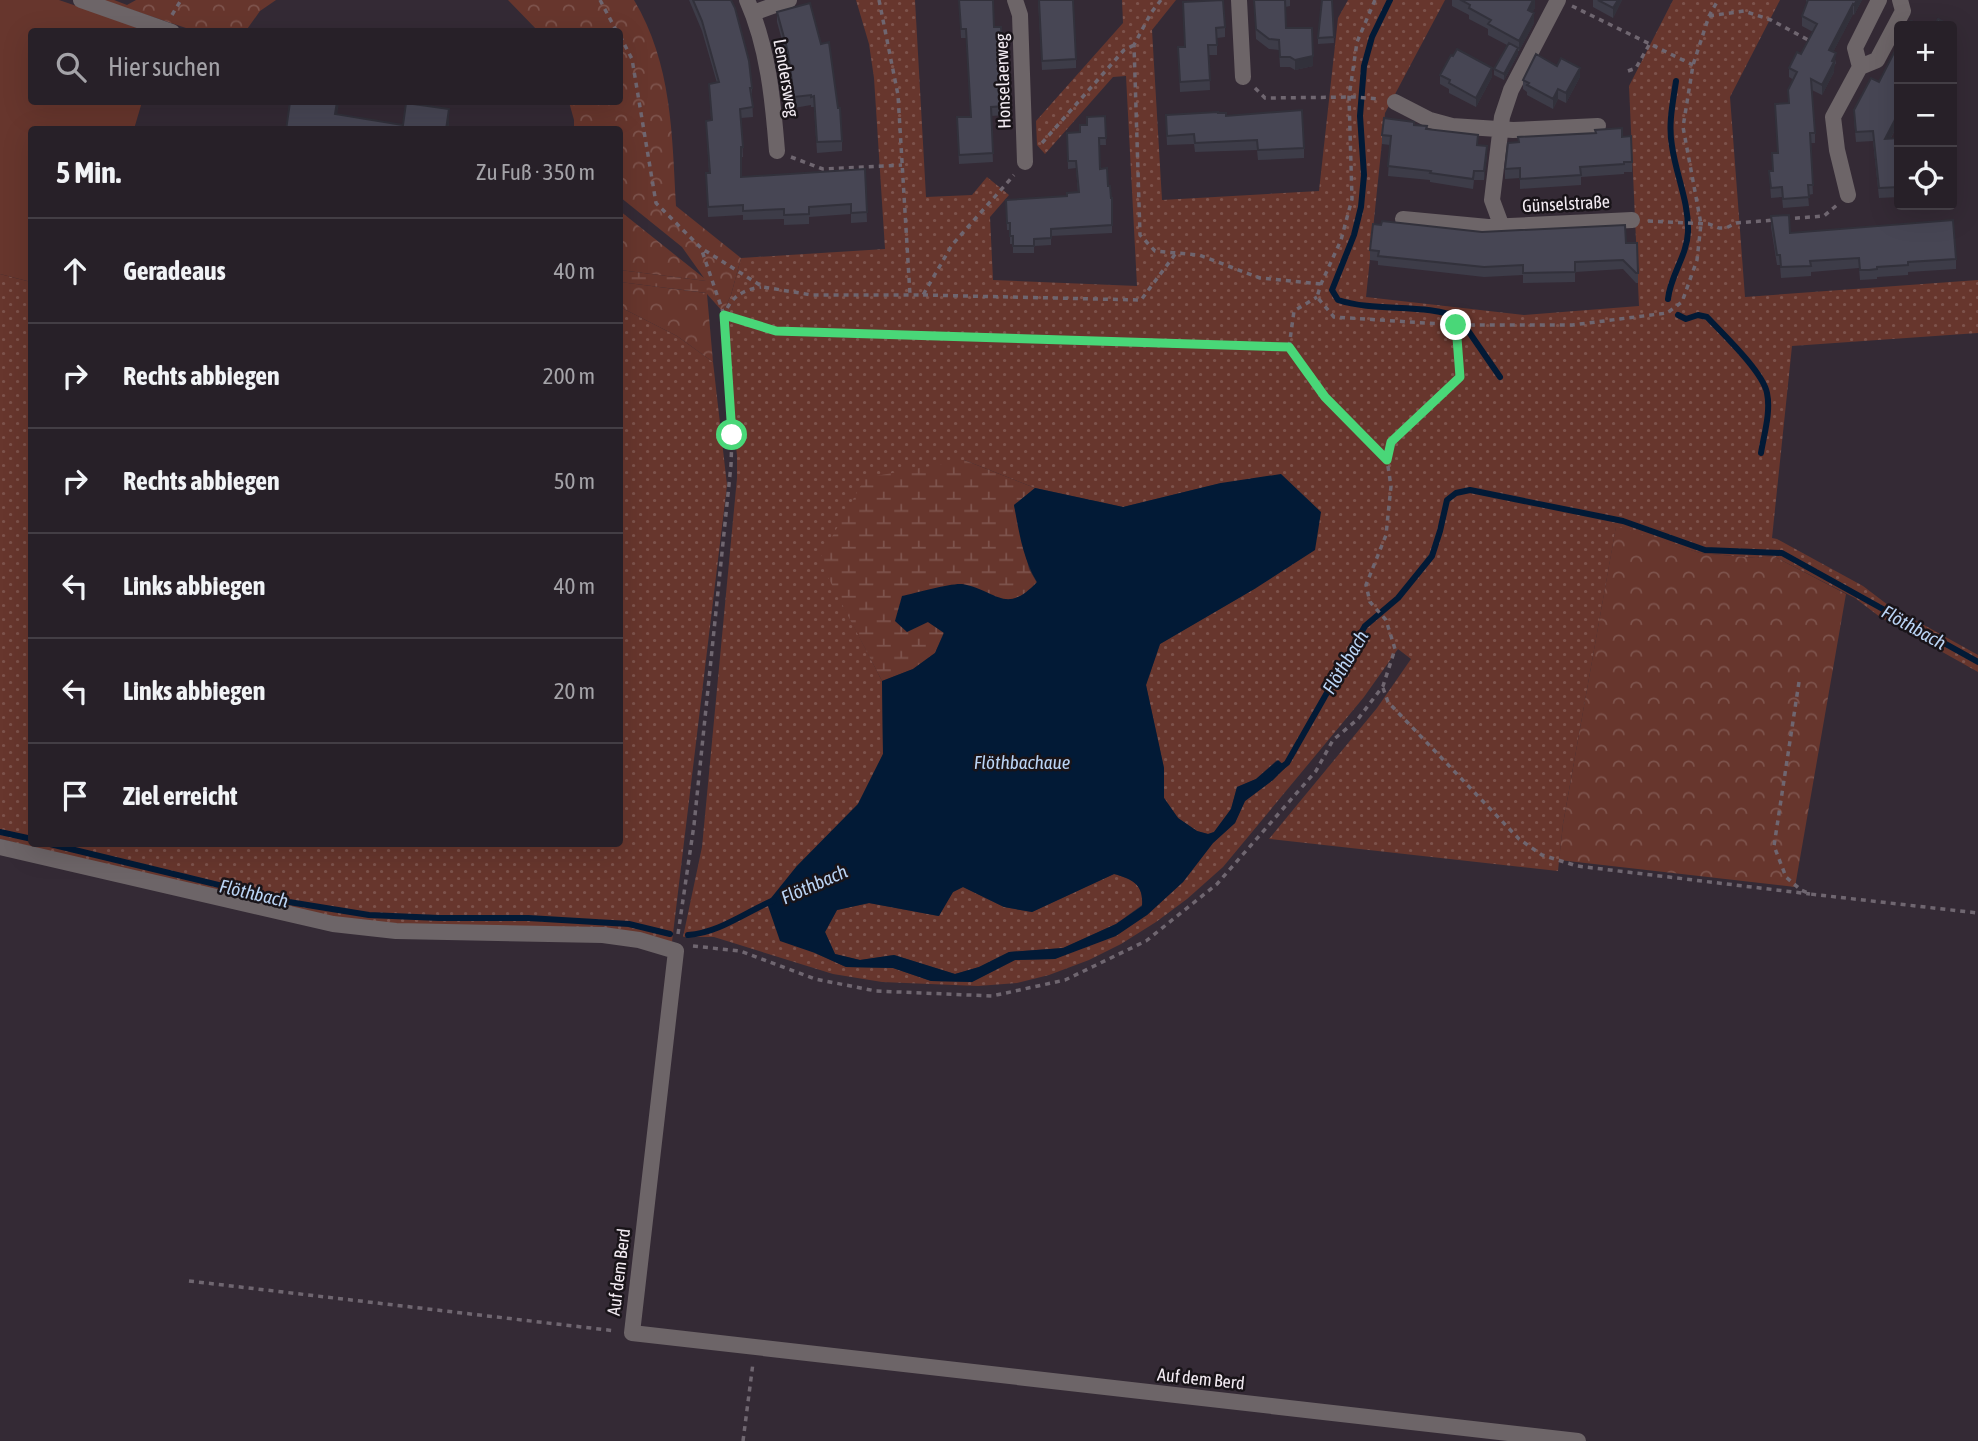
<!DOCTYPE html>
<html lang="de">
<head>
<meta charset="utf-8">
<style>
  :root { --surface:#272028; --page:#332d34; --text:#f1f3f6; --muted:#a4a3a8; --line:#433e45 }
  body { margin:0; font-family:"Asap Condensed",sans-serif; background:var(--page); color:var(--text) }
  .controls { position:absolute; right:21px; top:21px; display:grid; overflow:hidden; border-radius:7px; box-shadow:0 7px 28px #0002 }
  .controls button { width:63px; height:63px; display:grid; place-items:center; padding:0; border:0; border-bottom:2px solid var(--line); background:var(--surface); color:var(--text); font:35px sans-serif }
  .stop { position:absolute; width:21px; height:21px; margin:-16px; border:5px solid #49d778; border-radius:50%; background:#fff }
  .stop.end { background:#49d778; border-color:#fff; box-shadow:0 2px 7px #0008 }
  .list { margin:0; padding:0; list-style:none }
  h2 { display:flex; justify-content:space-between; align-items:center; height:91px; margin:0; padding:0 28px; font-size:30px }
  h2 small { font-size:23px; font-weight:400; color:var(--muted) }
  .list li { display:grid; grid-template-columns:46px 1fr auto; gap:21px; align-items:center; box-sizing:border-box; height:105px; padding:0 28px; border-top:2px solid var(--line) }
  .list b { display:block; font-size:26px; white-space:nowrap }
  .list em { font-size:23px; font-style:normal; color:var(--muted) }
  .icon { flex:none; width:38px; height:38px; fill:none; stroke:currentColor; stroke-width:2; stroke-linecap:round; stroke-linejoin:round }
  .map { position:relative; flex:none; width:1978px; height:1441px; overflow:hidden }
  .search { position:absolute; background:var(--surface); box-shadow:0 7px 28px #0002; left:28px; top:28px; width:595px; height:77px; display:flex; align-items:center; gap:18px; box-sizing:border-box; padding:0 24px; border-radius:7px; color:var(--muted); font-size:26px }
  .panel { position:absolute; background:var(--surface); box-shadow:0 7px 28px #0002; left:28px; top:126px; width:595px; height:721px; border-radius:7px }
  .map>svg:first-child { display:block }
  .grass { fill:url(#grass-dots); fill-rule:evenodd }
  .forest { fill:url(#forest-crowns) }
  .wetland { fill:url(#wetland-marsh) }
  .pitch { fill:#67362d }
  .water { fill:#021a36; fill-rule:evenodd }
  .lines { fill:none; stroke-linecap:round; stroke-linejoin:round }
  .stream { stroke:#021a36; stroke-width:6 }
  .path { stroke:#6f6670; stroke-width:3.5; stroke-dasharray:5 5; stroke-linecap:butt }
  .minor { stroke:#6d6568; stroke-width:16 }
  .wall { fill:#3d3c48 }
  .shaded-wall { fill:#32313b }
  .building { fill:#474654; stroke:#32313b; stroke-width:2 }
  .route { stroke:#49d778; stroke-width:9 }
  .labels { text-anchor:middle; stroke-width:5; stroke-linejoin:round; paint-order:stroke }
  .street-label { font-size:18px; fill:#f3ecf3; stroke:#191419 }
  .water-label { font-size:19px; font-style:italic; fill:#bad4f5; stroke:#191419 }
</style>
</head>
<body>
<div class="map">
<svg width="1978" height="1441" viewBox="0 0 1978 1441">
  <defs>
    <pattern id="grass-dots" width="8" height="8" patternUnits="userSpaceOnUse" patternTransform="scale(1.75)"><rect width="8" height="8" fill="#67362d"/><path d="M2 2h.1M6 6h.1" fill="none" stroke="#7d534c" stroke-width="1.8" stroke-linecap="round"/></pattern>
    <pattern id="forest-crowns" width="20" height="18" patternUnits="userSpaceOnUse" patternTransform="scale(1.75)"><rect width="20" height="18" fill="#67362d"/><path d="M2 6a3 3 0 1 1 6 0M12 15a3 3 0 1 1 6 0" fill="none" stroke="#7d534c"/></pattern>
    <pattern id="wetland-marsh" width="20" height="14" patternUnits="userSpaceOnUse" patternTransform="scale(1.75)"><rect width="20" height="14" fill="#67362d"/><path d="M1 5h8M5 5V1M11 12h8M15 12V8" fill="none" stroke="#7d534c"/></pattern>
  </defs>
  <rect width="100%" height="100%" fill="#342a35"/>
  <path class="grass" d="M856,0H915L926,197L972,195L987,177L1009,195L990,217L993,280L1137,286L1126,76L1113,77L1045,154L1037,145L1036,121L1123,23L1122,0H1176L1152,30L1162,200L1319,191L1338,18L1348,0H1445L1385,113L1366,297L1524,315L1639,306L1629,86L1673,0H1780L1730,97L1745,297L1978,280V333L1792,346L1772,538L1777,539L1863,586L1888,605L1978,655V672L1880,617L1855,598L1773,556L1756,558L1700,553L1616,527L1563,824L1558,871L1269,839L1377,708L1411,659L1398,649L1364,697L1223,867L1187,899L1156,922L1121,944L1089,960L1049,975L1017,983L978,986L882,982L833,974L714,937H683L702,847L737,478V455L723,337V312L731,295L741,258L885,249L874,78L869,44ZM964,460L1035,488L1123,507L1221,483L1256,588L1160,644L1146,685L1164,768V798L1178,818L1197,831L1208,834L1214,832L1231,809L1237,787L1256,779L1277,760L1273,780L1245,801L1235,823L1213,843L1183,882L1147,915L1055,959L1015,960L972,982L931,981L893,968L846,967L815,953L796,867L858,804L883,754L882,681L820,560Z
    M0,274L31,282L32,844H620V307L677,336L713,362L727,485L672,942L373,924L289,909L0,839Z
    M1114,874C1132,879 1144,884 1142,905L1116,924L1063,948L1009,952L979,967L955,974L894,955L860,960L835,954L825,932L837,910L869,903L938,916L953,892L963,887L1004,907L1032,912Z"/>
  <path class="forest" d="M102,0H114L127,5L136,0H276L260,11L245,32L195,31Z
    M508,0H634C672,64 672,133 676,206L741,258L731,295L723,312L707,294L713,362L677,336L620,307V282L706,293V281L620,270V211L704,278L682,247L620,197V130L574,129V120L569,102H620V32L538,31Z
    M1616,526L1700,553L1756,558L1773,556L1846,594L1795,887L1559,860L1563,824Z"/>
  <path class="wetland" d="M620,270L706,281L707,293L620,282Z
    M964,460L1035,488L1014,505L1029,569L1037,583L1025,595L1006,601L961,584L928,622L944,632L935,653L913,669L882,681L819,560L865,478Z"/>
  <path class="pitch" d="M0,0H59L150,31L32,32V102H142L134,129L32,130L31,282L0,274Z"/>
  <path class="water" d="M1281,474L1321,512L1315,550L1256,588L1160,644L1146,685L1164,768V798L1178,818L1197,831L1208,834L1214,832L1231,809L1237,787L1256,779L1278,760L1286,767L1273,780L1245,801L1235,823L1213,843L1183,882L1147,915L1116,936L1055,959L1015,960L972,982L931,981L893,968L846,967L815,953L780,941L767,903L796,867L858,804L883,754L882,681L913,669L935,653L944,633L928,622L907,632L895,621L902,596C915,593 951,583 962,584C997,590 1005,616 1037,582C1023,559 1019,532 1014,505L1035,488L1123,507L1221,483ZM1114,874C1132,879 1144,884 1142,906L1116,924L1063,948L1009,952L979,967L955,974L894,955L860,960L835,954L825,932L837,910L869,903L939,916L953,892L963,887L1004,907L1032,912Z"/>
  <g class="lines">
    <path class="stream" d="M1390,0L1372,37L1364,66L1360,116L1364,175L1361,207L1354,235L1332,290L1338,300C1378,313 1424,302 1463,319
      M1668,299C1670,276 1687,256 1688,232C1689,202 1676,175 1672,146C1668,124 1673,102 1676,81
      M1678,315L1686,319L1698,315L1707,317C1723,334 1763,372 1767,393C1771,412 1764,434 1761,453
      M1469,332L1500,377
      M1278,770L1287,763L1365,626L1398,598L1432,556L1440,531L1447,500L1456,493L1470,490L1623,521L1705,550L1782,553L1978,662
      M0,832L32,839
      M50,844L289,902L369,915L439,918H528L629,924L670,934
      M688,935C719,933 746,912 774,900"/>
    <path class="path" d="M600,0L617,32
      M879,0L898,95L910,295
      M1161,0L1151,13L1134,45L1140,235L1155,251L1199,255L1260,278L1321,284
      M1375,0L1357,42L1349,97L1352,199L1341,240L1321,284L1317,297L1334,317L1456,325H1572L1667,313L1682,302L1697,260L1701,224L1683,127L1693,65L1709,16L1718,0
      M1572,6L1693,65
      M172,15L181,0
      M1709,16L1744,11L1771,20L1812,42
      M620,36L632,59L656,203L701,248L763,287L812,295H923L952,245L1014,175
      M1628,71L1636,68L1649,45
      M1255,88L1265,98L1355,97L1379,99
      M1042,143L1124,50L1134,45
      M791,157L823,169L902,165
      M1785,219L1824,216L1837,205
      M1648,221L1709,224L1719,228H1726L1736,223L1774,220
      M923,295L1141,300L1176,253
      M1289,347L1294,311L1317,297
      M1387,460L1391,442L1460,377L1456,325
      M1799,682L1774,846L1786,877L1801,890L1810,894L1978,913
      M1383,688L1388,702L1519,839L1542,855L1577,866L1810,894
      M678,934L694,825L731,465L732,435L724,315C731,297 742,290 761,287
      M693,946L740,951L815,979L876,991L992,996L1065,980L1146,941L1217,884L1316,771L1333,740L1358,719L1383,686L1395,649L1386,620L1370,602L1366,585L1386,535L1391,486L1387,460L1325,397L1289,347L776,331L724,315L701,248
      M189,1281L616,1331
      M743,1441L753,1363"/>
    <path class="minor" d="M81,0L172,32
      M747,0C768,47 773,101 777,151
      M1015,0L1020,15L1025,162
      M1239,0L1243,77
      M753,13L789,0
      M1860,67L1855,48L1879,0
      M1395,102L1430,120L1452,126L1513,130L1598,126
      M1848,195L1837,150L1833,117L1860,67L1877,60L1903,11L1900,0
      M1403,219L1488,227L1632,220
      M1502,227L1492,200L1502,117L1511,90L1558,0
      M0,847L333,924L396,931L603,935L639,940L676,951L632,1333L1578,1441"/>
  </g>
  <path class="wall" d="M689,0H731L752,88V97L753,117L741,118L743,157H741V177L865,169L867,222L851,223V214L809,217V224L784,225V219L743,220V215L708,217L706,173H709L706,121L711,120L709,84L717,83L702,31Z
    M959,0L994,27L1006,106V115L991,116L993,162L959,164L957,126L971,117L966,38H961Z
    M1038,0L1076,59V68L1042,70Z
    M1254,0H1290V6L1285,7L1286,28L1313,66L1295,70L1290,67H1280L1279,50L1269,49L1256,39Z
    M1332,0L1334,43L1318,44V38Z
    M1452,0H1535V8L1532,12L1534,23L1519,51H1518V54L1504,80L1494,75V69L1507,45L1488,35V29L1469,19V15L1452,6Z
    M1593,0H1622L1613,18L1593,7Z
    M1806,0H1862L1854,15L1853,14L1833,52L1836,63L1834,66V72L1822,95L1812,90L1815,133V143H1810L1813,194L1808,195L1809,206L1783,208L1782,197L1771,198L1769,171H1773L1772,153H1778L1775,104L1788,103V90L1794,80L1789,77V68L1801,54L1813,32L1802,26V16L1807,4Z
    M777,12L842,141V151L817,153L814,107H811V105L794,108L788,62L777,22Z
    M1183,12L1225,27V37L1217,38V55H1209L1210,90L1180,92L1178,47H1185Z
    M1899,43V122L1891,138H1899V203V197L1879,198L1873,141L1856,142L1854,120V110L1879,82Z
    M1440,75L1492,77L1476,107L1449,93V89L1440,84Z
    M1580,77L1566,103L1558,99L1553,109L1527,95V92L1523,89V80Z
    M1218,113L1304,148V158L1258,160L1257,150L1195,152L1194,144L1167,145L1166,125Z
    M1105,116L1106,145H1099L1100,169L1108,186L1111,198H1112V233L1051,236V245L1034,246V253H1013V244H1010V230H1007L1006,200L1067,196L1078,193L1076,168L1068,169L1067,133L1080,132L1087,125Z
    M1414,125L1478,145L1487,156L1484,180H1474L1473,189L1430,182V180L1388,176L1390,145L1382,144V135Z
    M1622,137L1632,162V172H1624V174L1581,177V185L1520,189V178L1505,179V169Z
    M1771,216L1790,233L1956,259V269L1908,272V275L1877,277V279L1860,280L1859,268L1811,272V276L1781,278L1780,265H1777L1771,227Z
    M1482,232L1626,243L1638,273V283H1636L1623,269L1575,272V282L1523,283V275L1484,277L1378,265V261L1370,260V250Z"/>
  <path class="shaded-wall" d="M1533,0H1535V8L1528,20V10Z
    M1618,0H1622L1613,18V8Z
    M1857,0H1862L1854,15V5Z
    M1853,4V14L1829,60V50Z
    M1534,13V23L1519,51V41Z
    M1518,48V54L1504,80V74Z
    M1836,53L1834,72L1822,95V85Z
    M1313,56V66L1295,70V60Z
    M1492,68V77L1476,107V98Z
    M1580,68V77L1566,103V93Z
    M1558,89V99L1553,109V99Z
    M337,102H339L335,130V114Z
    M449,109V130H446Z
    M1899,112V122L1885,149V139Z
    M1487,146V156L1484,180V171Z"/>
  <path class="building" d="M693,0H731L735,8L749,61L752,88H750L753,107L740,109L743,147H741V177L865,169L867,212L851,213V204L809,207V214L784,215V209L743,211V205L708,207L706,173H710L706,121L712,120L709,84L719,82L702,21Z
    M959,0H993L994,27H1001L1006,106L991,107L993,153L959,155L957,117H971L966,29H961Z
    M1039,0H1073L1076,59L1042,61Z
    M1223,0L1225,27L1216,28L1217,45H1208L1210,80L1180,82L1178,47H1185L1183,2Z
    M1254,0H1285L1286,28H1312L1313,56L1295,60L1290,57H1280L1279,40L1269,39L1256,29Z
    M1322,0H1332L1334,37L1318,38Z
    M1461,0H1533L1528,10L1534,13L1519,41L1488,24L1491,20L1469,8L1470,5Z
    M1598,0H1618L1613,8Z
    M1808,0H1857L1854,5L1853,4L1829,50L1836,53L1832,61L1834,62L1822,85L1811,79L1815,133H1810L1813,185H1808L1809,197L1783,199L1782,187L1771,188L1769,171H1773L1772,153H1778L1775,104L1789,103L1788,90L1797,72L1789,68L1797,52L1801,54L1817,24L1802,16Z
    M810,3L821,44L829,42L838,108H840L842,141L817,142L814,96L811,97V95L794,97L788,52L777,12Z
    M1938,19L1953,27L1952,30V26H1934Z
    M1911,21L1922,26H1908Z
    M1509,43L1518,48L1504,74L1494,69Z
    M1899,43V112L1885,139L1899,138V193V187L1879,188L1873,131L1856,132L1854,110L1871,78L1879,82Z
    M1457,49L1492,68L1476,98L1449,83L1450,80L1440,75L1451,55L1453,56Z
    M1536,54L1557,66L1561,58L1580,68L1566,93L1558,89L1553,99L1527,85L1529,83L1523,80Z
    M290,102H337L335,114L403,125L406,103L449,109L446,130H286Z
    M1302,110L1304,148L1258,150L1257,140L1195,143L1194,134L1167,136L1166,115L1218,112V113H1226V116Z
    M1105,116L1106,138H1099L1100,169L1107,168L1108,186H1110L1111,198H1112V225L1051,229V238L1034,239V246H1013V236H1010V223H1007L1006,200L1067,196V193L1079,192L1076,161H1068L1067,133L1080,132V125H1087V117Z
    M1384,118L1414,122V125L1427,126L1426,129L1478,135L1477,145L1487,146L1484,171H1474L1473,179L1430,173L1431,171L1388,166L1391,136L1382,135Z
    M1622,128V137L1631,136L1632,162H1624V164L1580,167L1581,175L1520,179V168L1505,169L1508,143L1519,142L1518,137L1596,133L1595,130Z
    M1789,215L1790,233L1953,220L1956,259L1908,262V265L1877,267V269L1869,270H1860L1859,258L1810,261L1811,266L1781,267L1780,255H1777L1771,216Z
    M1382,221L1482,232L1625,225L1626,243H1637L1638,273H1636L1623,260L1575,262V272L1523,273V265L1484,267L1378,256L1379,251L1370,250L1373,224L1381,225Z"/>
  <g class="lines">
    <path class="route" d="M732,435L724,315L776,331L1289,347L1325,397L1387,460L1391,442L1460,377L1456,325"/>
  </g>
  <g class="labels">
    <g class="street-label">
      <text transform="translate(786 78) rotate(80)" y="6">Lendersweg</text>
      <text transform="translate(1003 81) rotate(-92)" y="6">Honselaerweg</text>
      <text transform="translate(1566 204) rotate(-3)" y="6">Günselstraße</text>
      <text transform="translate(619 1272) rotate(-83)" y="6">Auf dem Berd</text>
      <text transform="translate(1201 1379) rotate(6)" y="6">Auf dem Berd</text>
    </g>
    <g class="water-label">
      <text transform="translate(1914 627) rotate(29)" y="7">Flöthbach</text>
      <text transform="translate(1345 662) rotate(-59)" y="7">Flöthbach</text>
      <text x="1022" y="769">Flöthbachaue</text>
      <text transform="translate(814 884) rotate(-24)" y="7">Flöthbach</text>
      <text transform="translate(254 893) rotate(13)" y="7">Flöthbach</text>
    </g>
  </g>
</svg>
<div class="controls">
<button>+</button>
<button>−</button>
<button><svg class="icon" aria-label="locate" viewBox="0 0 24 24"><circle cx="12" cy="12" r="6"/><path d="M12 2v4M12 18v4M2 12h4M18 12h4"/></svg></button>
</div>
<div class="stop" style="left:732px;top:435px"></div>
<div class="stop end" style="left:1456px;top:325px"></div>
<div class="search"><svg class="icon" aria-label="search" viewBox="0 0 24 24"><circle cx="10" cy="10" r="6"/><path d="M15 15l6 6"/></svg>Hier suchen</div>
<section class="panel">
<h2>5 Min.<small>Zu Fuß · 350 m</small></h2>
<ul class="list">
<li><svg class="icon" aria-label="ahead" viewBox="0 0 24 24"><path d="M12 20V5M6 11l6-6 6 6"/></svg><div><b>Geradeaus</b></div><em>40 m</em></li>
<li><svg class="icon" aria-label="right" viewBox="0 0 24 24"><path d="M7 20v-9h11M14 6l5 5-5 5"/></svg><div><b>Rechts abbiegen</b></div><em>200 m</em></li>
<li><svg class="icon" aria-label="right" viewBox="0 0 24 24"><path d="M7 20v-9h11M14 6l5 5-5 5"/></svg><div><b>Rechts abbiegen</b></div><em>50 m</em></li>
<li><svg class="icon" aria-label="left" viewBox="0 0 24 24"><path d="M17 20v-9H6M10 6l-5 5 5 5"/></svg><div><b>Links abbiegen</b></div><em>40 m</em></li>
<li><svg class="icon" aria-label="left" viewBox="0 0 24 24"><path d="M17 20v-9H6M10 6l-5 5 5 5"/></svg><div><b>Links abbiegen</b></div><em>20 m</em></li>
<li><svg class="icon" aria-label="arrive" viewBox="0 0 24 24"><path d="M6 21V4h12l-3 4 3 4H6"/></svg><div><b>Ziel erreicht</b></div></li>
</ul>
</section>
</div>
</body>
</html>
